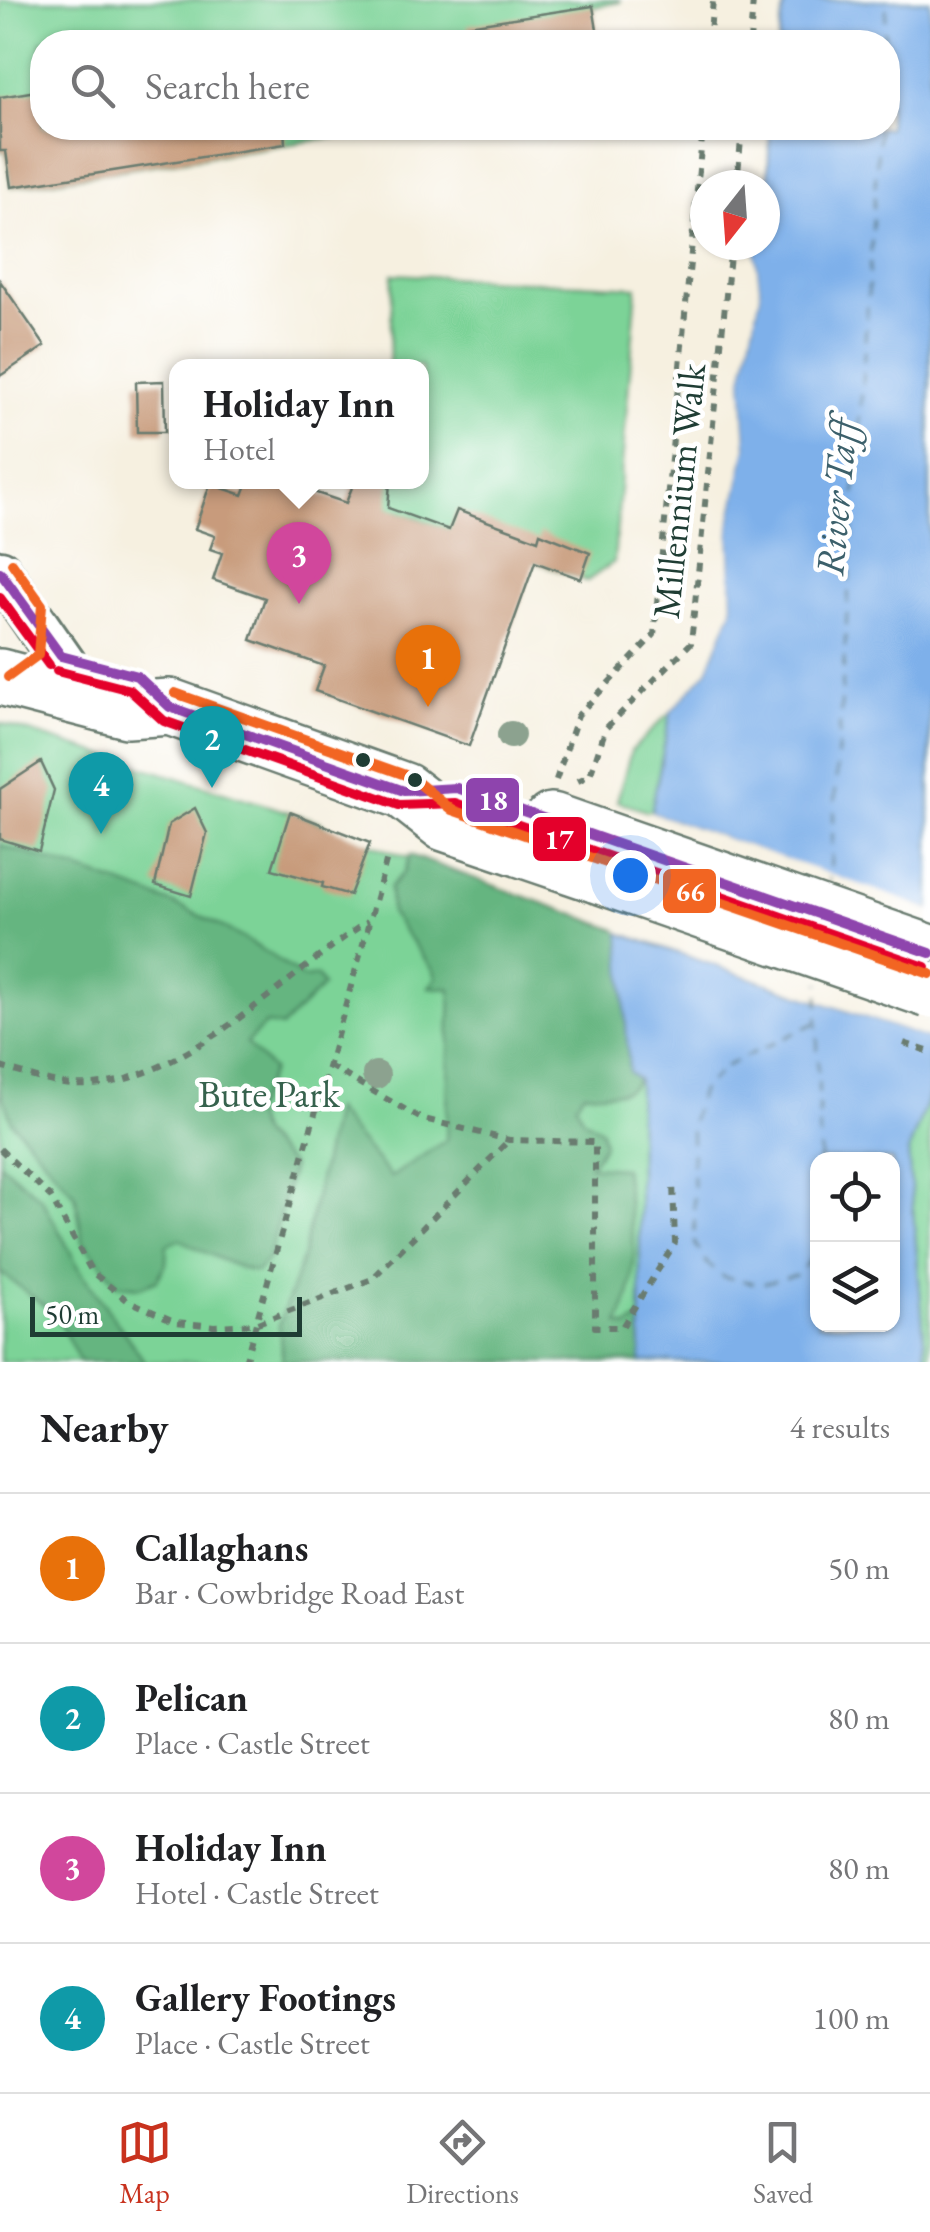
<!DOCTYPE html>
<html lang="en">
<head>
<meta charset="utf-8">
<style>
  :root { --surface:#fff; --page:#f2f2f2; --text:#202124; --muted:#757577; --line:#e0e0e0; --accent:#c8321e }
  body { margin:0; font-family:"EB Garamond",serif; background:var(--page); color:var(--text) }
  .controls { position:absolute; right:30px; bottom:30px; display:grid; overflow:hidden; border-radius:20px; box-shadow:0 2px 8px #0004 }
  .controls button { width:90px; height:90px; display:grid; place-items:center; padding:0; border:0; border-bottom:2px solid var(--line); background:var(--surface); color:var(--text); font:50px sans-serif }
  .compass { position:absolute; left:690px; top:170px; width:90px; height:90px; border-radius:50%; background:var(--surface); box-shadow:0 2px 8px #0004; rotate:197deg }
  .scale { position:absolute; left:30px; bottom:25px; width:272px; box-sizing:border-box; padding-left:10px; border:5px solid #1f3d34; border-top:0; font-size:28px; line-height:35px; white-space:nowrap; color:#1f3d34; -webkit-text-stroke:8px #fff; paint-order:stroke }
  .you { position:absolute; left:630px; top:875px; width:35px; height:35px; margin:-25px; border:8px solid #fff; border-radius:50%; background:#1a73e8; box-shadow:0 0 0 15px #1a73e833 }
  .badge { display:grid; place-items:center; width:65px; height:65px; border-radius:50%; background:var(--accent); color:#fff; font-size:32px; font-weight:700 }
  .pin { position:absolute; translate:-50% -82px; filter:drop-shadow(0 2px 5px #0008) }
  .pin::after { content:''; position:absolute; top:52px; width:35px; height:30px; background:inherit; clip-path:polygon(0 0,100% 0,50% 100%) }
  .popup { position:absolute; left:169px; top:359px; width:260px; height:130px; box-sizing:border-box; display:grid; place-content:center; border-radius:20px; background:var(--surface); filter:drop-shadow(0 2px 8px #0005); font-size:32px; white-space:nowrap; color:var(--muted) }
  .popup b { font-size:38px; color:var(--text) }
  .popup::after { content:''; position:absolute; left:50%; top:100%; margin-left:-20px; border:20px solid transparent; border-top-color:var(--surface) }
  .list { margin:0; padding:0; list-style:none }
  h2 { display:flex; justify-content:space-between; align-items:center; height:130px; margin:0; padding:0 40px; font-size:42px }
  h2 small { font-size:32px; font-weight:400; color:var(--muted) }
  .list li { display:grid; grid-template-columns:65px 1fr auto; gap:30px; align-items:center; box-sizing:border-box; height:150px; padding:0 40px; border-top:2px solid var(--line) }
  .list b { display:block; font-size:38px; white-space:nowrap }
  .list p { margin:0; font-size:32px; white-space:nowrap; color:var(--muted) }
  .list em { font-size:32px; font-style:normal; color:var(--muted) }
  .icon { flex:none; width:55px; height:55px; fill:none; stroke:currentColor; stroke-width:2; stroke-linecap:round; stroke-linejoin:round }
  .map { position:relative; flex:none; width:930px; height:1362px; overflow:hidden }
  .search { position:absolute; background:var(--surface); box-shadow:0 2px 8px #0004; left:30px; right:30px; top:30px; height:110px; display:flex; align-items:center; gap:25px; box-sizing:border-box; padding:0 35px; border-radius:40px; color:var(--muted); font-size:38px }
  .sheet { height:730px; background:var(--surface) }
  nav { display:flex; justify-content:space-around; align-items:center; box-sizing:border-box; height:140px; border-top:2px solid var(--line); background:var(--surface); font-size:28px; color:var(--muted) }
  nav a { display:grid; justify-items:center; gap:5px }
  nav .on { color:var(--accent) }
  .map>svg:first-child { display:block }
  .green { fill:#7cd397; stroke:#4e8866; stroke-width:2.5 }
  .forest { fill:#65b580; stroke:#42795a; stroke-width:2.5 }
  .water { fill:#7eb0ea; stroke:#4e768f; stroke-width:2.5; fill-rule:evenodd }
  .pier { fill:#f6f0e0 }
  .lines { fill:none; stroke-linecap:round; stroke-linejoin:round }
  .ferry { stroke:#3c606b; stroke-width:2.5; stroke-dasharray:12 10; stroke-linecap:butt }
  .building { fill:#c89b7c }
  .minor-casing { stroke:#6a7c70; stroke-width:48 }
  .major-casing { stroke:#6a7c70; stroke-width:60 }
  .path { stroke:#6a7c70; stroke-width:6; stroke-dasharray:8 8; stroke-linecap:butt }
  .minor { stroke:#fff; stroke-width:42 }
  .major { stroke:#fff; stroke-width:55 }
  .major-bridge-casing { stroke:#6a7c70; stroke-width:60; stroke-linecap:butt }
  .major-bridge { stroke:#fff; stroke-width:55 }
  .bus-1-casing { stroke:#fff; stroke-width:18 }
  .bus-2-casing { stroke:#fff; stroke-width:18 }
  .bus-3-casing { stroke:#fff; stroke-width:18 }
  .bus-1 { stroke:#8e44ad; stroke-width:10 }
  .bus-2 { stroke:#e4002b; stroke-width:10 }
  .bus-3 { stroke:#f26522; stroke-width:10 }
  .tree { fill:#8ca28f }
  .bus-dot { fill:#1f3d34; stroke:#fff; stroke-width:4 }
  .labels { text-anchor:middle; stroke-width:9; stroke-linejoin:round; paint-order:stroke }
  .street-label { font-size:38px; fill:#1f3d34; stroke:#fff }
  .park-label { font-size:38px; fill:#36624d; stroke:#fff }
  .water-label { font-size:40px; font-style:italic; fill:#3c606b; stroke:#fff }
  .line-badge { stroke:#fff; stroke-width:4 }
  .badge-label { font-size:28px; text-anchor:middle; font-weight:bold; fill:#fff }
</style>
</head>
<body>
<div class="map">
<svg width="930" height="1362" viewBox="0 0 930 1362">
  <rect width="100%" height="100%" fill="#fff"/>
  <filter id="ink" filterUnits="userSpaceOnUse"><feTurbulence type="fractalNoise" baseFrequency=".01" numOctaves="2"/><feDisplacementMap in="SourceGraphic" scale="20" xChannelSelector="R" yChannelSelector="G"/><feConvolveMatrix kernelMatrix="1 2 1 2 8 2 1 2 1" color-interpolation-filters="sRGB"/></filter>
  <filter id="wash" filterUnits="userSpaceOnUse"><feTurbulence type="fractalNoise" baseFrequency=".0048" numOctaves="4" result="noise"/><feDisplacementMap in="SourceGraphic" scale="40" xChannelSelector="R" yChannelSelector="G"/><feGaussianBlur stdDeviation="2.25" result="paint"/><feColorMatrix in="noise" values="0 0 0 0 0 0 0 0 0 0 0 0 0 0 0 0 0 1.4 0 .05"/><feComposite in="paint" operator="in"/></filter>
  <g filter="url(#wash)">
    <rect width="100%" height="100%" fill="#f6f0e0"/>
    <path class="green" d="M0,0H620V2L593,7L596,42H42V128H393L11,187L6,151H0Z
      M393,274L637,287L614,562L587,581L358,497L359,482H422V366H389Z
      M671,711L651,813L617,801L631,751Z
      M0,723L318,821L340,834L603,925L638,1078L641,1362H0Z
      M930,1093V1362H926L908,1152Z"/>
    <path class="forest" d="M0,845C110,880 210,906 303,978L317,976L323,986L282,1027L266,1024L246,1043L272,1070L253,1113L261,1135L292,1166L269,1259L256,1272C241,1270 192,1247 180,1239L167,1245L166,1264L157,1280L141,1287L118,1285L83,1241L75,1195L12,1122L0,1090Z
      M410,855L620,931L654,1051C628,1096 635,1093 583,1093L576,1104L583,1119L601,1130L604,1144L590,1166L624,1168L635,1254L629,1297L619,1324L627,1327L646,1315L652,1362H283L279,1325L302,1259L334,1110L391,1177L446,1140L451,989L429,987L436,978L434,971L391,914L390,887L404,872Z
      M0,1163L42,1199L82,1273L145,1362H80L55,1314L0,1272Z"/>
    <path class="water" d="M785,0H930V910L651,813L671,711L707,670L732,609L729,527L746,447L742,378L760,294L754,245H765L770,128H888V42H778Z
      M620,933L930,1039V1093L908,1152L926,1362H641L638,1079L629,1072ZM818,1160H892V1324H818Z"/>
    <path class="pier" d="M754,245L760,294L742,378L746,447L729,527L732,609L707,670L665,717L667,708L703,667L727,608L724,527L741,447L737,378L754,307L749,247Z
      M646,811L891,895L930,910V915L650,818Z
      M629,929L930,1034V1039L616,930Z"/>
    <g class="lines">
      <path class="ferry" d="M884,42L887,0
        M829,889L879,128
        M815,1023L726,1066L700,1092L691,1123L695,1244L707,1263L724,1277L761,1284L797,1275L818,1250
        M820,1160L817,1023L820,982"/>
    </g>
    <g id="blocks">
      <path class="building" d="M593,6L599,42H469L468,25Z
        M42,90V128H284L285,144L11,187L6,151H0V97Z
        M0,281L45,346L0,376Z
        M164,381L165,432H137L136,382Z
        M248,482H284L346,503L354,482H390L388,508L449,530L457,510L538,540L540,533L590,553L581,579L535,562L469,746L315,691L324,666L251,640L265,598L213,580L222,553L210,549L215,536L195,529L210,484L243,495Z
        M41,762L54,790L39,851L0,839V789Z
        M195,808L207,833L191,896L155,885L169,824Z
        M290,812L370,843L350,895L322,887L323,883L272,869Z"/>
    </g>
  </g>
  <g filter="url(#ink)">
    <use href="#blocks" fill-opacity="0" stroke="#6a7c70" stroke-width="2.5"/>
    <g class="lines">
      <g class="minor-casing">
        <path id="minor" d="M0,572L78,684L107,703"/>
      </g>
      <g class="major-casing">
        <path id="major" d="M0,677L127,710L170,707L404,791L445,823L598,875
          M552,821L930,953"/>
      </g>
      <path class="path" d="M709,42L713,0
        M750,42L753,0
        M737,185L742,128
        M556,780L578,715L654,635L703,128
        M578,781L590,775L606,728L691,643L731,245
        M904,1043L930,1052
        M329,1066L420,1118L509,1140L595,1142V1327H622L675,1243L673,1182
        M0,1067C24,1073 50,1084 74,1085C176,1092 285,975 368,921
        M0,1149L50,1196L92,1272L127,1300L176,1322L214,1326L255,1324L372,1279L509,1140
        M245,1362L388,855"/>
      <use href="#minor" class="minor"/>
      <use href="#major" class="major"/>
      <g class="major-bridge-casing">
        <path id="major-bridge" d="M598,875L930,990"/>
      </g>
      <use href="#major-bridge" class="major-bridge"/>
      <g class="bus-1-casing">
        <path id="bus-1" d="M0,572L61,656
          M61,656L137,676L170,707L404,791L457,788L930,953"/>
      </g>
      <g class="bus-2-casing">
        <path id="bus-2" d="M0,598L49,665
          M57,671L130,690L164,721L399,805L455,803L925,967"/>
      </g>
      <g class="bus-3-casing">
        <path id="bus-3" d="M8,677L38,655L42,605L12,563
          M175,693L411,777L452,810L930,974"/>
      </g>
      <use href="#bus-1" class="bus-1"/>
      <use href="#bus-2" class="bus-2"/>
      <use href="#bus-3" class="bus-3"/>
    </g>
    <g class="tree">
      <circle cx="511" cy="735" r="14"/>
      <circle cx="376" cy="1075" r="14"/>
    </g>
  </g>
  <g class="bus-dot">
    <circle cx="363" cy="760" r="9"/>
    <circle cx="415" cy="780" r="9"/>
  </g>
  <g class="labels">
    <g class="street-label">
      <text transform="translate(679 491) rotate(-84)" y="13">Millennium Walk</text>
    </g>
    <g class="park-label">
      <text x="269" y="1107">Bute Park</text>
    </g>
    <g class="water-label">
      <text transform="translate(836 497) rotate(-85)" y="14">River Taff</text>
    </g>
  </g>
  <g class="line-badge">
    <rect x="464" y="776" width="57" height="48" rx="10" fill="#8e44ad"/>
    <rect x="531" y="815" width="57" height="48" rx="10" fill="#e4002b"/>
    <rect x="661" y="867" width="57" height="48" rx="10" fill="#f26522"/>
  </g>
  <g class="badge-label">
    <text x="493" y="810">18</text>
    <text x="559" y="849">17</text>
    <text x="690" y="901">66</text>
  </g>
</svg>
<div class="controls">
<button><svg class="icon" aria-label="locate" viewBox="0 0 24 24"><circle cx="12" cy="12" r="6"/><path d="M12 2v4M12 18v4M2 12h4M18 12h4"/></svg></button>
<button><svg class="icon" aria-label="layers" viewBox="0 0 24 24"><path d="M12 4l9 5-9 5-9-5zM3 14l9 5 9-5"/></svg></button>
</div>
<svg class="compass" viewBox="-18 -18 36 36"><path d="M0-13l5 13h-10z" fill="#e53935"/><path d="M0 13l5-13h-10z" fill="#757577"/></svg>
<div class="scale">50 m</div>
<div class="you"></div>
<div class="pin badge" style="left:428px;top:707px;background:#e8710a">1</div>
<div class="pin badge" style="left:212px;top:788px;background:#0f9aa8">2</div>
<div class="pin badge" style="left:299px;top:604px;background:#d1479c">3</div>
<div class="popup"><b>Holiday Inn</b>Hotel</div>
<div class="pin badge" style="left:101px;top:834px;background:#0f9aa8">4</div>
<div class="search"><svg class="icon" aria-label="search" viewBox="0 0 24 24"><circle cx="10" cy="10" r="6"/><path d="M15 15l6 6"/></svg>Search here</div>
</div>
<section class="sheet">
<h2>Nearby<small>4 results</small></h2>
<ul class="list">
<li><span class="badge" style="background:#e8710a">1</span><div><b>Callaghans</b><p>Bar · Cowbridge Road East</p></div><em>50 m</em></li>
<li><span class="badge" style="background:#0f9aa8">2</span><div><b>Pelican</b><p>Place · Castle Street</p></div><em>80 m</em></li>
<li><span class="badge" style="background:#d1479c">3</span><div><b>Holiday Inn</b><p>Hotel · Castle Street</p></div><em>80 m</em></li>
<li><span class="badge" style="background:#0f9aa8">4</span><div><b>Gallery Footings</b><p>Place · Castle Street</p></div><em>100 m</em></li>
</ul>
</section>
<nav>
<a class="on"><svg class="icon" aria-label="map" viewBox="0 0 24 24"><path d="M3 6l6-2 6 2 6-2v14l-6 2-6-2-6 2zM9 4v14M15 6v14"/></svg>Map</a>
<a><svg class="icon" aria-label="directions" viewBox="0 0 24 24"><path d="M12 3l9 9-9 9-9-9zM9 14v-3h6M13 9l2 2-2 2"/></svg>Directions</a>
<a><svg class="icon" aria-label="saved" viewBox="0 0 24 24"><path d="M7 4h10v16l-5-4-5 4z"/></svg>Saved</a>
</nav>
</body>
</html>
